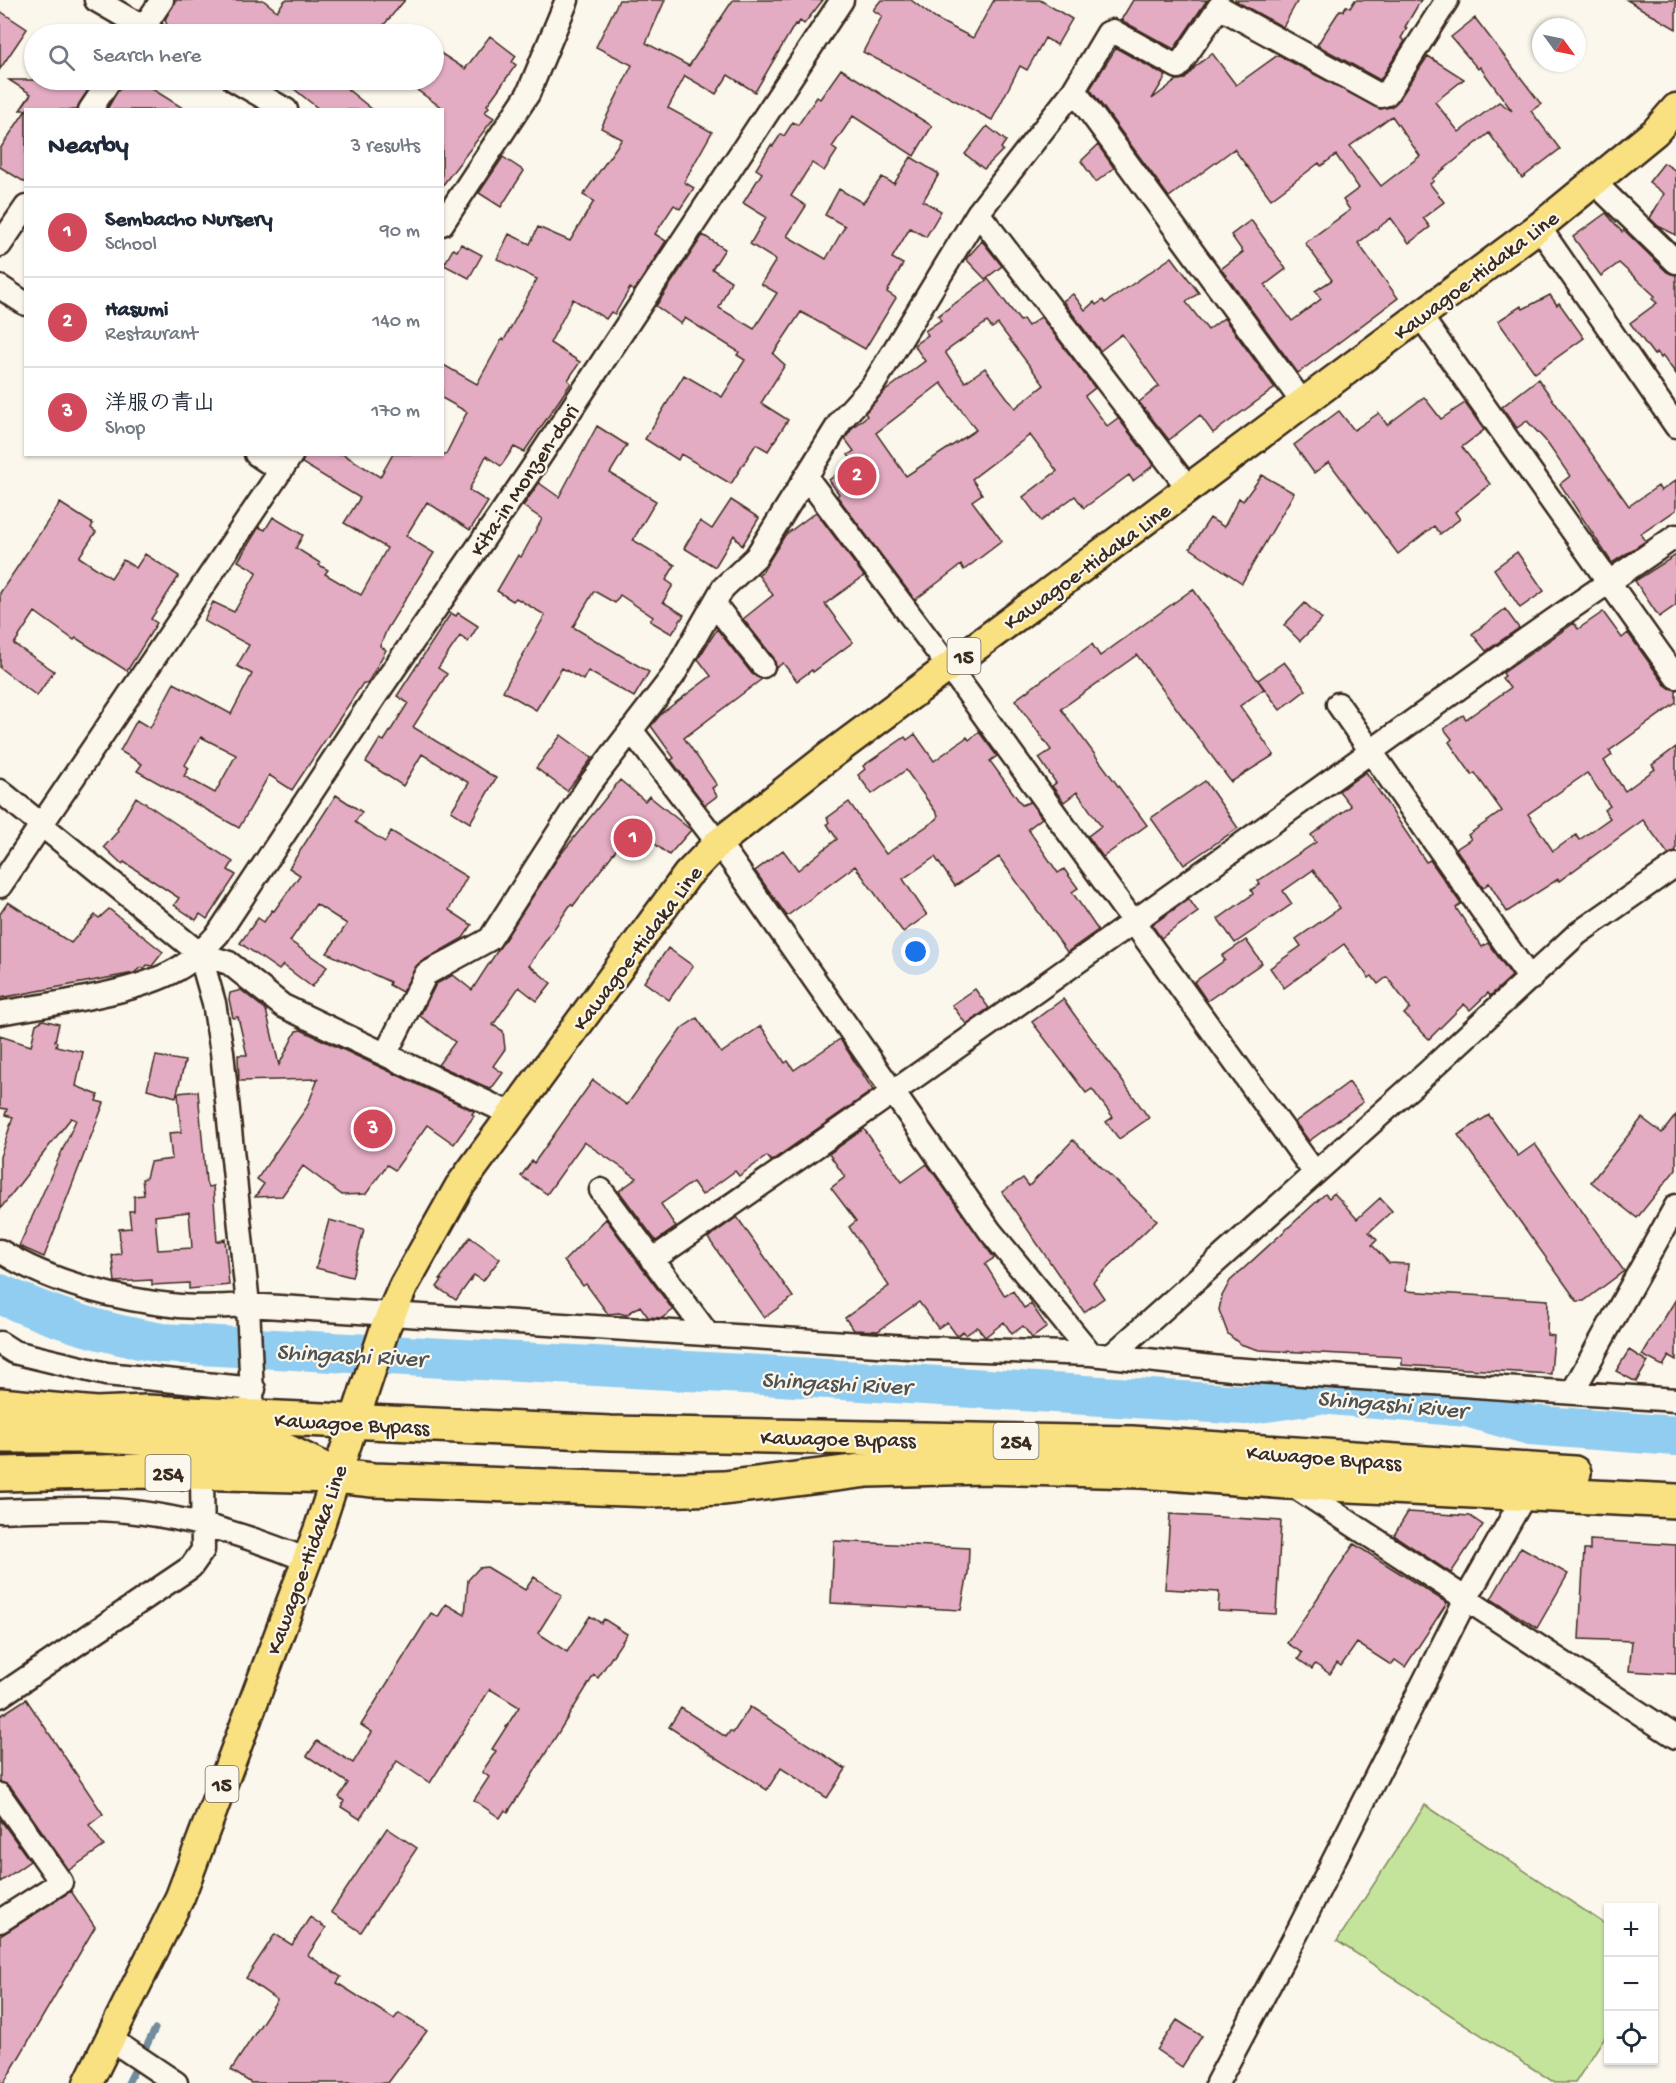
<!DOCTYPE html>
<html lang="en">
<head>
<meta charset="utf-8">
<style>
  :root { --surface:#fff; --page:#f6f6f7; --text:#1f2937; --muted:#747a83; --line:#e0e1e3; --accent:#d1495b }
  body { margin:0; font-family:"Gochi Hand","Klee One",sans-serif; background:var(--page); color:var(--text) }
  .controls { position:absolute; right:18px; bottom:18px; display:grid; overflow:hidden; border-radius:0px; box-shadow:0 2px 4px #0004 }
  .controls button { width:54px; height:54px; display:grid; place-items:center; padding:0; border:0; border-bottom:2px solid var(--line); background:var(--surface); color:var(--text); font:30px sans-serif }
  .compass { position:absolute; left:1532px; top:18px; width:54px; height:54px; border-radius:50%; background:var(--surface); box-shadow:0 2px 4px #0004; rotate:123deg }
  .you { position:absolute; left:916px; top:952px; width:21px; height:21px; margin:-15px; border:4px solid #fff; border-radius:50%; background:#1a73e8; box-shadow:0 0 0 9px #1a73e833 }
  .badge { display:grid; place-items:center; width:39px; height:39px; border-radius:50%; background:var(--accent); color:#fff; font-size:20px; font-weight:700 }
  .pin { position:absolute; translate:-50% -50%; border:3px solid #fff; box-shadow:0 2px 6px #0006 }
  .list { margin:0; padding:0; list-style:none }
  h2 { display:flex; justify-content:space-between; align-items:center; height:78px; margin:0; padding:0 24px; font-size:26px }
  h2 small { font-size:20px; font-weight:400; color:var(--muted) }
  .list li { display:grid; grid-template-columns:39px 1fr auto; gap:18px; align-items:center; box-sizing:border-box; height:90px; padding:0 24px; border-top:2px solid var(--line) }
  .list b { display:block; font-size:22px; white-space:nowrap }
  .list p { margin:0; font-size:20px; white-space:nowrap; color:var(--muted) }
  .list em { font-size:20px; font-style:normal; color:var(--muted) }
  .icon { flex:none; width:33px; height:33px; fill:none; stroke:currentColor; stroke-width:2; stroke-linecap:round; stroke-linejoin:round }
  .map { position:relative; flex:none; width:1676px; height:2083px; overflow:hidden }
  .search { position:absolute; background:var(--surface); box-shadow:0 2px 4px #0004; left:24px; top:24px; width:420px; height:66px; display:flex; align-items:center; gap:15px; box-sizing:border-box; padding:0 21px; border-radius:33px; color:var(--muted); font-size:22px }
  .panel { position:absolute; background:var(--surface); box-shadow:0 2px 4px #0004; left:24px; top:108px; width:420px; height:348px; border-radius:0px }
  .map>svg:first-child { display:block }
  .green { fill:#c4e49c; stroke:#80875d; stroke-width:1.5 }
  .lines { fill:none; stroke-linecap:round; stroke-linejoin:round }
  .stream { stroke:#6f8c9d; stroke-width:7 }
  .river { stroke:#91cdf1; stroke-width:40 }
  .building { fill:#e3acc2; stroke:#3b2a1e; stroke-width:1.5; fill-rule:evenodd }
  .minor-casing { stroke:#3b2a1e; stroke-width:27 }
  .major-casing { stroke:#3b2a1e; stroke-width:33 }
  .highway-casing { stroke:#3b2a1e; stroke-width:38 }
  .minor { stroke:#fbf7ec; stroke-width:22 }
  .major { stroke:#f9e181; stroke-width:28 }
  .highway { stroke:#f9e181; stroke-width:33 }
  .labels { text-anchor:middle; stroke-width:4.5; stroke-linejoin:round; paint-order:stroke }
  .shield { fill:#fbf7ec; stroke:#75685c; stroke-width:1.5 }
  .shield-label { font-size:21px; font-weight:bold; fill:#3b2a1e }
  .street-label { font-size:22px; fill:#3b2a1e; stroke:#fbf7ec }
  .water-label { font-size:24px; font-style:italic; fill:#505353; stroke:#fbf7ec }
</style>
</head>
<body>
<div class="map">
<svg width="1676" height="2083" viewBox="0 0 1676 2083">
  <rect width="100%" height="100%" fill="#fbf7ec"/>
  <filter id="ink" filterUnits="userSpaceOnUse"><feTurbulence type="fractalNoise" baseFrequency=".0167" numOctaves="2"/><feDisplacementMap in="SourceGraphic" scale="12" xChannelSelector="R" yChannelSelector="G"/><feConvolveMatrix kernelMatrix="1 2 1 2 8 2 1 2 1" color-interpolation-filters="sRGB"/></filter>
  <g filter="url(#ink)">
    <path class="green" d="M1425,1805L1608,1926V2032L1575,2083H1555L1337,1941Z"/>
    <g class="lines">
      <path class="stream" d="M128,2083L155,2029"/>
      <path class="river" d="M0,1294C56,1319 101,1333 162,1343L763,1375L1246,1405L1320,1394L1467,1407L1530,1425L1676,1436"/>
    </g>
    <path class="building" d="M175,0H263L277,11L285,0H405L376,34H181L168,27L165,20Z
      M619,0H665L646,43L689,66L733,0H823L804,24L800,21L797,25L795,24L755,92L728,75L716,94L685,76L668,108L712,132L684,182L694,188L680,209L674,205L655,234L666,241L634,291L630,288L615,314L611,312L606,319L573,299L550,343L580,362L568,380L571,383L524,452L514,447L501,466L486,456L469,490L488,502L470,530L427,502L406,536L434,553L387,629L380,646L386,650L367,684L363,683L292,790L269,775L239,828L137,771L142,764L120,751L137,720L150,728L174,683L231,714L252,674L237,666L249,645L204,621L213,602L234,612L257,572L238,561L259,527L265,530L273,517L303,535L296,548L320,563L319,565L328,570L325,574L361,595L387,548L344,523L360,498L302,463L305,454H343L380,477L393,454H446L467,412L442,398V364L477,384L502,339L504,340L537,279L497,259L509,234L530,244L538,227L570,241L594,201L583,195L622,139L601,128L632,65L596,47ZM201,737L236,755L215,793L184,776L189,768L185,765Z
      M881,0H911L936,19L973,38L994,0H1040L1072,19L1057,45L1045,38L1027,70L1020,66L992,120L863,52L882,16L873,10Z
      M1133,0H1207L1174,49L1121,20Z
      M1234,0H1298L1283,27Z
      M1355,0H1421L1405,27L1407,28L1401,38L1405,41L1380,80L1317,45L1340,10L1343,11L1346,6L1350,8Z
      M1627,0H1676V29L1647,12Z
      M0,11L27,29L0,69Z
      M1475,18L1541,104L1531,111L1560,149L1522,178L1489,133L1432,179L1434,181L1430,184L1444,202L1423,218L1430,227L1409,243L1391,218L1358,243L1398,298L1298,373L1221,269L1243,252L1231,235L1251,220L1286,269L1265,285L1292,321L1321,299L1315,291L1332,280L1305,243L1350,210L1343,200L1359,188L1336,155L1321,166L1319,163L1271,199L1234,149L1169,197L1090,89L1116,48L1166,76L1152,99L1177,80L1185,79L1195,67L1212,53L1236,85L1278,55L1380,109L1391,107L1398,101L1428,56L1464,79L1435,102L1459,132L1499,102L1512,111L1480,67L1478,69L1451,37ZM1392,116L1420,156L1381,186L1350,146Z
      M490,36L516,56L512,62L516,65L487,105L489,107L485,112L494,118L442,186V108L403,80H434V49L465,69Z
      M841,69L932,126L914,156L853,116L832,147L837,151L824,171L812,163L791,196L806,206L787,236L826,259L845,226L825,215L839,189L863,203L882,177L894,184L911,157L939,174L923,201L941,211L926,237L910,228L892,258L903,264L887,292L896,298L865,349L801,312L773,354L785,365L761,403L788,420L768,451L756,444L731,484L681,454L678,460L645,439L684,375L722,397L745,360L737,355L739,352L685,318L681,324L656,306L703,235L725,249L712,269L731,281L719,308L754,329L777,293L761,284L776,260L750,244L766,217L743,203L762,173L756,169L771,145L773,146L781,134L784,136L793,122L798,125L817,97L820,99Z
      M9,80H94L77,110H20L31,94Z
      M123,80H138L186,110H107Z
      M283,80H336L373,110H320Z
      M26,110V183L0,167V149Z
      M987,126L1006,141L1001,148L1003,150L984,169L965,154Z
      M1098,145L1114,168L1096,182L1081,161Z
      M503,157L524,171L501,207L479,193Z
      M1664,163L1676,171V235L1658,226L1650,218L1664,194L1649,182Z
      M1606,213L1622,232L1624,230L1667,272L1676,275V374L1663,356L1661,358L1657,352L1654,355L1630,323L1657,303L1652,299L1655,296L1619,263L1601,276L1573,237Z
      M982,241L1002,266L985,279L966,259Z
      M461,244L482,255L469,278L444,265L453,249L457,251Z
      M1172,257L1199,293L1186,302L1208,330L1224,318L1275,388L1213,433L1200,415L1169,440L1139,402L1159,386L1122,334L1100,351L1063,301L1073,294L1085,310L1094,302L1096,305L1103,300L1105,303Z
      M988,279L1020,321L1023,319L1028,326L1041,317L1095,388L1085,396L1107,426L1118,418L1154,465L1133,481L1129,475L1084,508L1075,496L1041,521L1023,497L1057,471L1030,435L972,479L982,494L972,501L1002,541L964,570L961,565L915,600L837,496L839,494L829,480L854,462L848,455L854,451L845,439L853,427L867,416L865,413L884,392L925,361L914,345L928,335L925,331L941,320L938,316ZM987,322L992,328L998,324L1044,385L1015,408L985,368L965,382L945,352ZM941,383L976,430L906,476L876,433Z
      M1550,295L1557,305L1559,303L1584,338L1535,373L1498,321L1521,306L1523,309Z
      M1538,379L1629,506L1658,486L1661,491L1676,480V510L1641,534L1646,541L1612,563L1560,484L1570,476L1545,440L1527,421L1517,428L1502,407Z
      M1424,397L1441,419L1465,403L1484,430L1462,447L1490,484L1455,512L1460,519L1440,534L1434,526L1398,554L1329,462L1314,473L1294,445L1339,411L1354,430L1379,413L1387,425Z
      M597,426L627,445L610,473L656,501L633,540L675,565L666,580L673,585L663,602L684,615L672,634L650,621L653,617L620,595L615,603L594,591L573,627L649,672L634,697L588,671L583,680L562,668L536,710L503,691L545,615L516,598L513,601L497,591L518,555L521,557L542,519L523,506L539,483L559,497Z
      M1262,475L1294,493L1242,583L1190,548L1210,518L1224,527L1239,498L1243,501Z
      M731,500L759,518L742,546L734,535L715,567L684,548L700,521L712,529Z
      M60,503L93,524L91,528L96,532L79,557L111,578L123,560L136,568L145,554L179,576L151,619L157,623L127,671L76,638L74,640L35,612L14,644L54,671L37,696L0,668V593Z
      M816,512L864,576L825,604L853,642L813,672L812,670L797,681L783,663L776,668L774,658L743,619L773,595L758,575L763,571L785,535Z
      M1517,552L1544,591L1520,608L1494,569Z
      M1676,555V605L1659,617L1635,581Z
      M1193,589L1264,689L1240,706L1274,755L1231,782L1137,655L1061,709L1147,825L1103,857L1088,836L1101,826L1077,792L1064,802L1052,786L1056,783L1039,758L1051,750L1015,700L1092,644L1100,656Z
      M1305,603L1322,619L1300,641L1284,625Z
      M1505,609L1519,628L1486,651L1472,634Z
      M1603,612L1622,638L1628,633L1665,685L1676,690V703L1609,751L1612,755L1604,761L1625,791L1655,769L1652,765L1676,747V852L1668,854L1643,820L1559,881L1558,879L1507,912L1489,883L1483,888L1456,849L1471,839L1468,835L1502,811L1475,773L1472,775L1449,742L1452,739L1444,729L1463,715L1466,719L1510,688L1502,678L1505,676L1503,673L1574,623L1578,629ZM1587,773L1610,806L1604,810L1610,818L1579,840L1576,835L1553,851L1528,814Z
      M451,613L456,616L458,613L478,626L468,642L460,636L438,668L447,674L413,727L496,778L470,823L451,811L469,783L422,754L403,786L366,762L380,739L384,741L408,703L397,696Z
      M717,629L752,674L762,679L684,738L717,785L712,788L717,796L705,805L671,760L674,758L651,726L662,713L711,676L698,659Z
      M1284,662L1306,690L1280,710L1258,680Z
      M979,732L997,756L990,761L1022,805L1030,802L1042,818L1028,829L1058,873L1064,869L1078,888L1072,892L1098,930L1067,952L999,857L955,886L935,857L903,879L927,915L903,932L855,866L787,916L755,871L783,850L798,870L837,839L827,824L829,822L827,818L849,802L886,854L937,819L938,815L906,770L872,794L858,775L865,769L863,766L905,737L907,740L915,734L934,761L967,737L969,740Z
      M561,735L592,758L567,791L536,768Z
      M1366,772L1426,862L1430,860L1461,904L1456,908L1482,947L1488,943L1512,976L1490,996L1488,993L1470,1010L1464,1004L1429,1039L1404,1014L1410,1008L1387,977L1378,984L1372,976L1369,978L1344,944L1284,988L1270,968L1301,946L1296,939L1340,908L1313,870L1283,891L1292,904L1235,943L1218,919L1253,894L1251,890L1260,884L1258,881L1316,842L1311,835L1351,806L1339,791Z
      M620,780L645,801L649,796L691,830L669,855L646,837L636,847L625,838L573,906L571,904L529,965L551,983L537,1001L519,987L493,1025L503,1031L505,1049L493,1066L503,1073L491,1089L438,1065L455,1042L420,1016L436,984L453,975L472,990L557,859Z
      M1205,781L1238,828L1184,865L1151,818Z
      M336,795L362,812L355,822L385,842L391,831L467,877L449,910L472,925L463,938L419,963L402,992L389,985L390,982L327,953L347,924L316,904L290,941L327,967L312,987L283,965L279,970L240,943L258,918L264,922L272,910L274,911L300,875L289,868Z
      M136,797L233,862L228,870L236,875L207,919L200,914L196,920L174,905L179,898L124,862L122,864L104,847L118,831L117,829Z
      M1189,899L1198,912L1161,938L1152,925Z
      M8,902L71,943L95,915L99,918L109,909L163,952L152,966L147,965L144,969L141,967L134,973L0,998V914Z
      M1246,940L1262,963L1207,1001L1194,982L1225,960L1222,956Z
      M668,948L693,966L669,1000L644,982Z
      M975,989L989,1008L966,1024L952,1005Z
      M241,990L266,1010L279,1065L296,1031L301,1030L474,1111L472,1114L474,1116L454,1144L427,1125L395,1170L387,1165L366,1194L342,1195L303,1166L282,1196L255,1197L264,1184L257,1179L307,1107L318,1079L239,1081L238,1055H247L238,1017L233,1018L229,999L230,993Z
      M1063,999L1149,1118L1119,1139L1106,1122L1113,1117L1092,1089L1086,1093L1032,1022Z
      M697,1018L721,1053L761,1026L785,1063L788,1061L794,1070L840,1039L873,1090L771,1161L767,1156L739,1176L735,1171L702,1195L693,1182L661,1204L676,1227L656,1241L619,1191L637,1178L584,1142L547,1194L521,1176L532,1161L534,1163L593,1080L627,1105L682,1028Z
      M43,1020L59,1024L55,1041L57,1042L56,1046L83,1052L76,1086L98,1095L96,1101L104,1103L44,1257L19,1246L76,1120L71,1118L0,1209V1157L13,1117L5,1115L7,1109L0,1108V1036L31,1046L36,1024Z
      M156,1056L185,1061L176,1097L147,1089Z
      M1349,1082L1363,1102L1309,1141L1295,1122Z
      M198,1091L206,1182L208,1187L213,1186L217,1242L225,1239L229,1285L189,1289V1283L152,1285V1280L115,1282L112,1255L121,1254L119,1229L131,1228L129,1211H134V1196L144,1195L142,1179L146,1178L150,1162L172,1159L169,1133L181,1132L178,1093ZM189,1212L192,1248L158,1250L155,1216Z
      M1489,1115L1518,1156L1535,1144L1624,1271L1584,1301H1577L1458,1135Z
      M1676,1115V1169L1637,1218L1591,1182L1642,1118L1662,1133Z
      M864,1129L902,1182L927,1164L994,1258L985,1264L1005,1296L1013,1291L1024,1308L1031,1304L1047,1327L1032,1338L1023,1326L1012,1334L1004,1322L985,1337L977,1327L966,1335L963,1331L957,1336L947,1322L938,1328L919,1302L878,1331L854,1330L845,1318L889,1286L849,1227L856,1221L831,1188L845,1177L829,1154Z
      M1073,1140L1157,1220L1093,1282L1104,1298L1084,1312L1002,1192L1023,1178L1029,1186Z
      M1334,1193L1357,1219L1380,1198L1392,1211L1369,1232L1377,1240L1372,1245L1389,1263L1408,1264L1406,1291L1548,1300L1547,1335L1554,1336L1551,1374L1402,1365V1357L1259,1350L1240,1344L1228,1334L1219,1310L1222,1296L1230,1281L1325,1194L1329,1198Z
      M737,1217L793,1297L764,1318L708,1238Z
      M606,1219L673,1310L662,1318L648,1317L640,1306L626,1315L619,1313L608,1314L586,1284L583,1286L564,1261Z
      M329,1220L364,1229L352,1277L316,1268Z
      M470,1237L500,1259L483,1281L474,1275L456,1300L437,1287L442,1280L440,1279Z
      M1676,1299V1360L1669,1356L1663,1366L1642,1355Z
      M1629,1350L1648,1362L1636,1382L1616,1371Z
      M1408,1512L1470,1516L1483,1525L1451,1573L1394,1535Z
      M1170,1514L1281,1521L1276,1614L1218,1611L1219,1592L1165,1589Z
      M1590,1540L1676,1545V1674L1629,1671L1632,1641L1579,1639L1584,1550H1590Z
      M834,1541L969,1548L968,1573L961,1610L831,1603Z
      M1354,1544L1447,1603L1405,1667L1395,1660L1391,1665L1357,1643L1341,1666L1337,1663L1330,1674L1315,1664L1312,1669L1298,1659L1302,1653L1287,1643Z
      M1521,1547L1568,1574L1537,1628L1491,1599Z
      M487,1567L525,1590L534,1577L562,1595L538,1633L567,1652L590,1616L601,1623L604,1619L627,1634L598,1678L594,1675L529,1780L508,1812L505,1810L500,1818L474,1800L489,1777L482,1772L496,1751L492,1749L519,1707L490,1689L430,1783L397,1761L360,1819L341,1807L344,1801L339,1797L348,1783L307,1756L317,1741L353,1763L372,1732L361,1725L431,1613L438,1617L446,1604L465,1615L468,1580L479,1568Z
      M26,1699L103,1814L89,1825L104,1846L69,1870L11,1787L0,1782V1716Z
      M750,1707L846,1769L827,1798L781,1768L767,1790L669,1727L681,1708L726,1737L730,1731L733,1733Z
      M0,1819L30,1861L0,1882Z
      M387,1828L417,1848L361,1932L331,1912Z
      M71,1891L95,1927L4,2083H0V1936Z
      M310,1917L326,1928L308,1955L341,1977L337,1983L394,2019L399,2013L427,2031L388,2083H251L231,2070L277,2000L246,1978L275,1934L292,1945Z
      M1177,2020L1202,2036L1182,2067L1157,2050Z"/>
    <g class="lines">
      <g class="minor-casing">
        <path id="minor" d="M96,0L155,34
          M139,34L162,0
          M234,80L286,110
          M1074,90L1303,403
          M90,110L110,80
          M1595,183L1676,262
          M978,213L1189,489
          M442,224L528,94L567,0
          M1539,227L1676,426
          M0,245L26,207
          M0,287L26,304
          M1419,314L1676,677
          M256,454L281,471
          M807,478L949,667L1315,1173
          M715,605L763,666
          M1338,704L1530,979
          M631,730L731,860L990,1231L1091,1354
          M0,791L200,954L229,963L283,1006L513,1115
          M0,886L292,454
          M200,954L214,1003L222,1052L248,1305L253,1417L265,1425
          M0,1013C49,1004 134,994 176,970C193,961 205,948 218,934L376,695L529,473L842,0
          M386,1053L426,974L490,939L589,785L673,676L723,588L756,557L842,419L873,385L978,213L1074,90L1108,33L1113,31L1178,67L1219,7L1381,96L1387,94L1447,0
          M601,1190L707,1333
          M0,1251C51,1283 119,1300 179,1306C201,1308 225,1306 248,1305L925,1348L1091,1354L1231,1369L1676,1400
          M652,1260C932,1067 1209,869 1485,669C1547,623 1613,580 1676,536
          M0,1343L14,1352L106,1374L254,1389
          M1111,1356L1428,1072L1577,934L1676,865
          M1573,1391L1676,1206
          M1291,1484L1676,1737
          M0,1511C47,1510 97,1506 143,1513C201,1521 254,1538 307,1560
          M0,1696L191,1567L203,1550L202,1475
          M0,1795L61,1882L0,1921
          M109,2038L176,2083
          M1217,2083L1298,1931L1467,1597L1526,1493"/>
      </g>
      <g class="major-casing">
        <path id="major" d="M88,2083L180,1897L319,1528L385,1328L404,1285L459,1187L687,875L717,844L828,757L1539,227L1655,132L1676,108"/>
      </g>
      <g class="highway-casing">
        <path id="highway" d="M0,1405L96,1414L146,1412L610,1433L1132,1443L1574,1473
          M0,1436H98L239,1443L286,1451L329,1472
          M0,1474L149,1471L336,1476L373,1480L653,1490L724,1488L868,1470L984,1467L1141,1471L1288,1482L1676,1501"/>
      </g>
      <use href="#minor" class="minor"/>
      <use href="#major" class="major"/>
      <use href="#highway" class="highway"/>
    </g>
  </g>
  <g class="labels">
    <g class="shield">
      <rect x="947.5" y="638" width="33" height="36" rx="4.5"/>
      <rect x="993.5" y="1423" width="45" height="36" rx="4.5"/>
      <rect x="145.5" y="1455" width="45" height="36" rx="4.5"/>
      <rect x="205.5" y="1766" width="33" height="36" rx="4.5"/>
    </g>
    <g class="shield-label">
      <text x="964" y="663">15</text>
      <text x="1016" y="1448">254</text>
      <text x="168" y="1480">254</text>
      <text x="222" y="1791">15</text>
    </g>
    <g class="street-label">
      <text transform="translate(1475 274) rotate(-37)" y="8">Kawagoe-Hidaka Line</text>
      <text transform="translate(523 479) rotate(-56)" y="8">Kita-in Monzen-dori</text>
      <text transform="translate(1086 565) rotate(-36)" y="8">Kawagoe-Hidaka Line</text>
      <text transform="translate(636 947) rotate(-53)" y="8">Kawagoe-Hidaka Line</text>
      <text transform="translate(352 1422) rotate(3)" y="8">Kawagoe Bypass</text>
      <text transform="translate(838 1437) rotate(1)" y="8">Kawagoe Bypass</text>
      <text transform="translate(1324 1456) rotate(4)" y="8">Kawagoe Bypass</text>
      <text transform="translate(305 1559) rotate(-70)" y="8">Kawagoe-Hidaka Line</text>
    </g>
    <g class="water-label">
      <text transform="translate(351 1354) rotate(3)" y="8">Shingashi River</text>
      <text transform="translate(836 1382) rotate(3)" y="8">Shingashi River</text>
      <text transform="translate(1392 1403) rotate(5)" y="8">Shingashi River</text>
    </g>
  </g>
</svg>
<div class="controls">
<button>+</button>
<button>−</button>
<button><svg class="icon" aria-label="locate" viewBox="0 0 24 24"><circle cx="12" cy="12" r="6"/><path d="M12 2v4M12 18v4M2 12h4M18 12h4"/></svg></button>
</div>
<svg class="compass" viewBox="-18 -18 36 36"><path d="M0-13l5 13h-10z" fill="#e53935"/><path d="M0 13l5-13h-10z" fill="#747a83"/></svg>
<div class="you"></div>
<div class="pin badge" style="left:633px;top:838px">1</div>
<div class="pin badge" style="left:857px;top:476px">2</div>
<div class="pin badge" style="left:373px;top:1129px">3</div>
<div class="search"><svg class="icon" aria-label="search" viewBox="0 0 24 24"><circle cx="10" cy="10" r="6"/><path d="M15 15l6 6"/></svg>Search here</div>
<section class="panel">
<h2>Nearby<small>3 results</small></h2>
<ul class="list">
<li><span class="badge">1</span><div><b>Sembacho Nursery</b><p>School</p></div><em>90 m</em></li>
<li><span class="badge">2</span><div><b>Hasumi</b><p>Restaurant</p></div><em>140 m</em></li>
<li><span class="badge">3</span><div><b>洋服の青山</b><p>Shop</p></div><em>170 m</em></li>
</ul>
</section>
</div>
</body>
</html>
